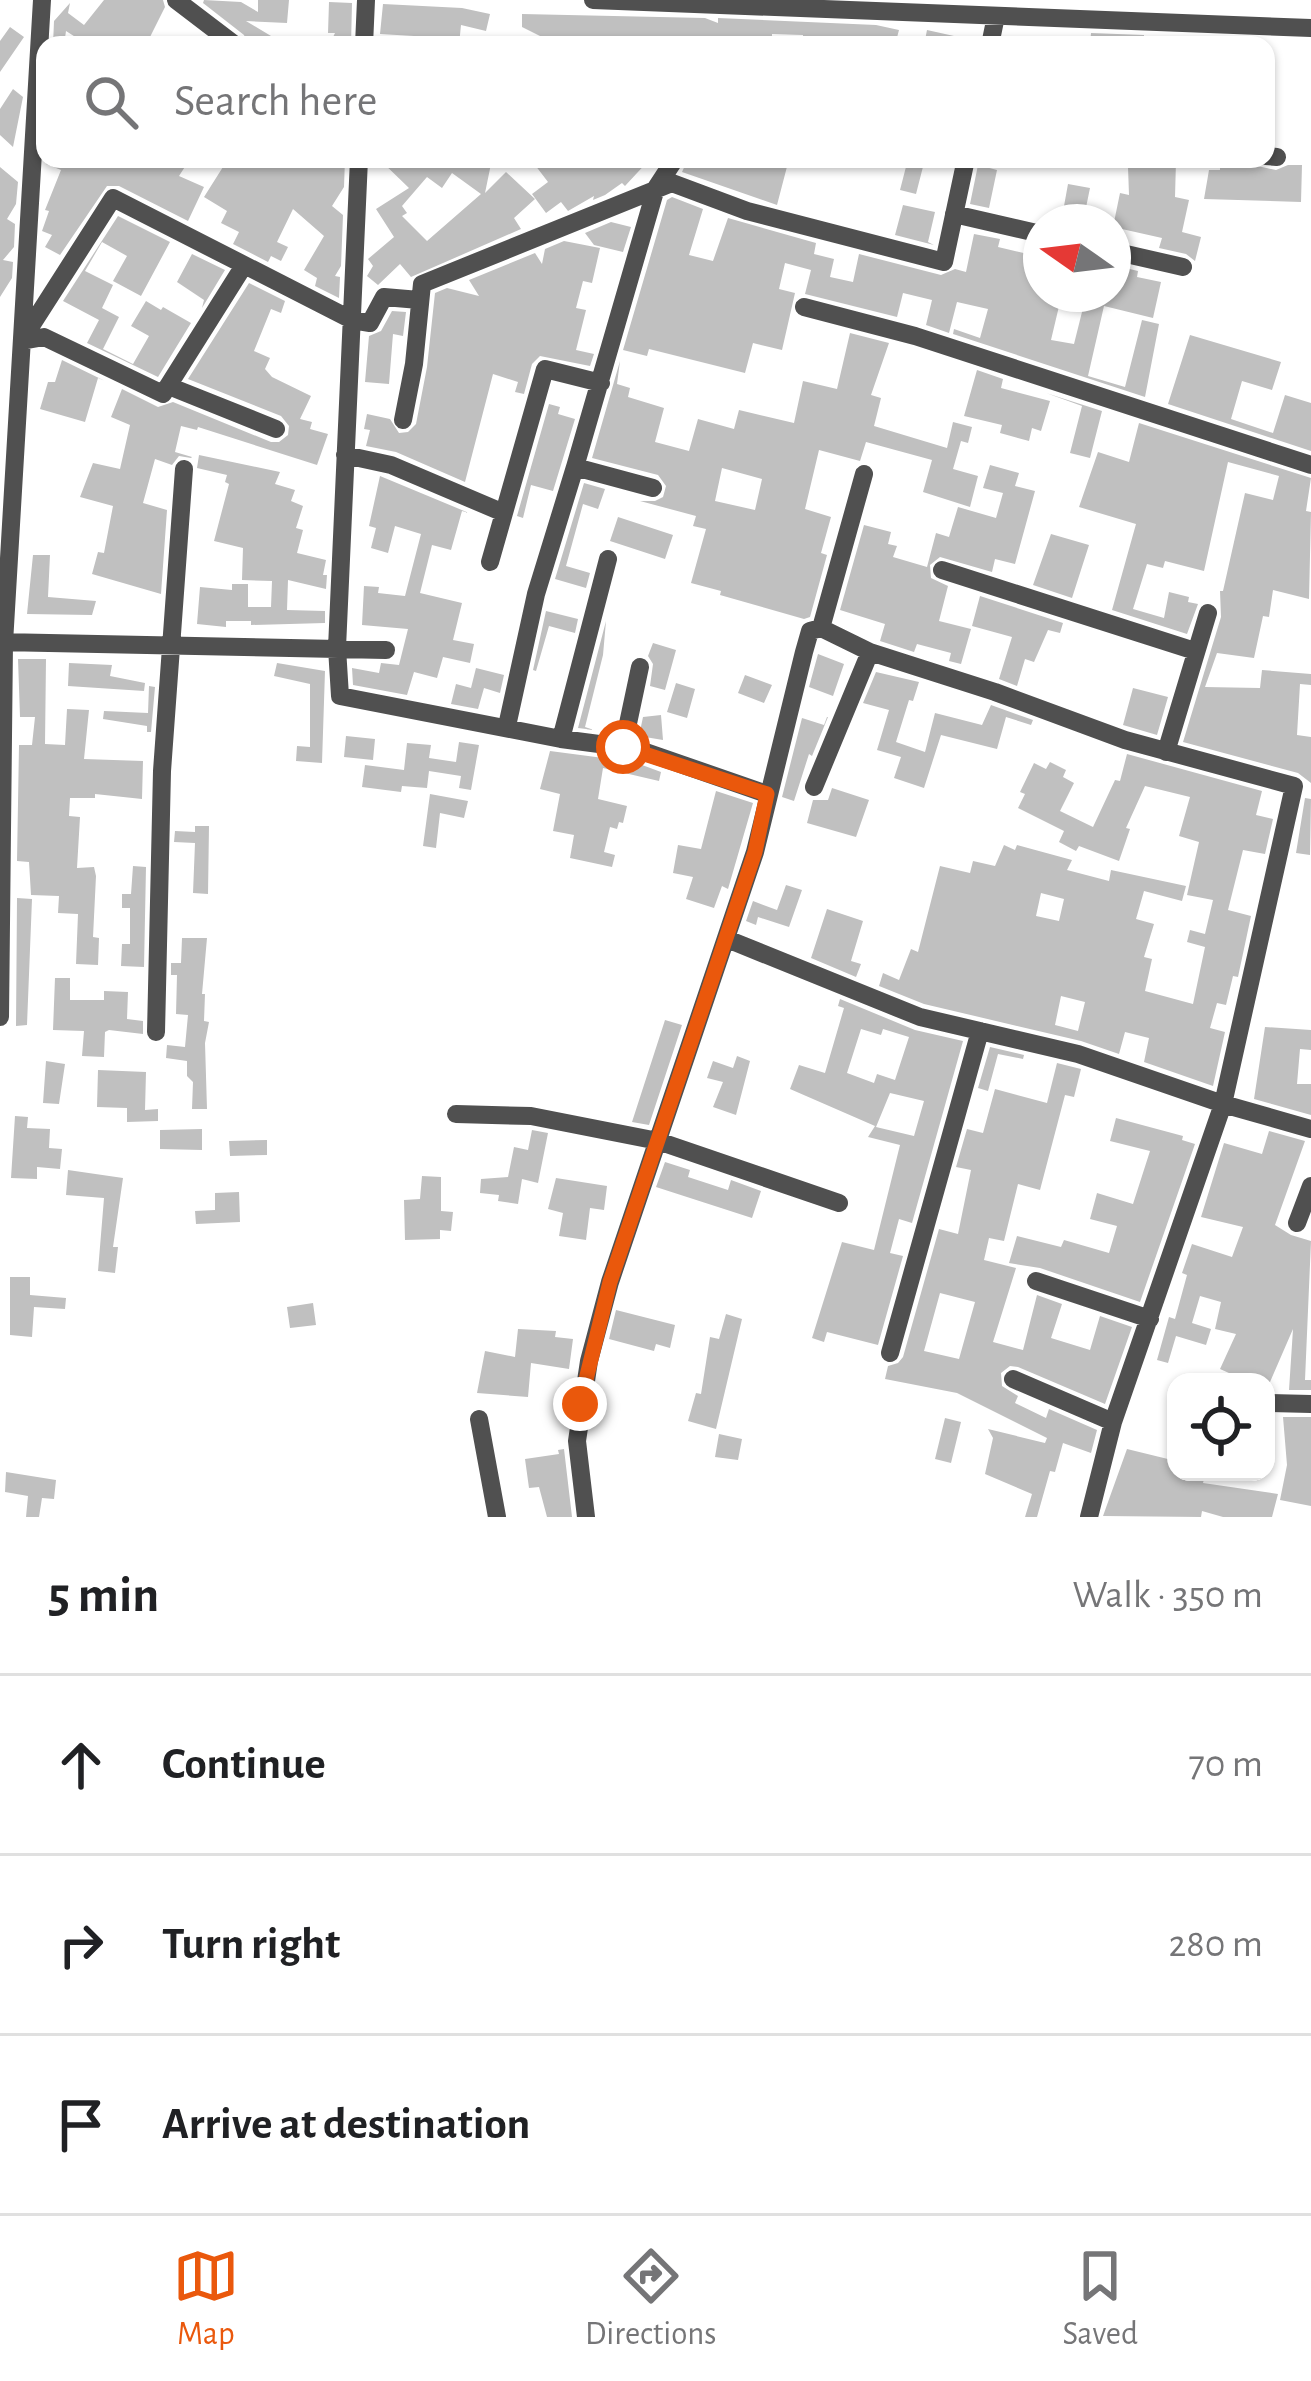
<!DOCTYPE html>
<html lang="en">
<head>
<meta charset="utf-8">
<style>
  :root { --surface:#fff; --page:#f2f2f2; --text:#202124; --muted:#757577; --line:#e0e0e0; --accent:#ea580c }
  body { margin:0; font-family:"Alegreya Sans",sans-serif; background:var(--page); color:var(--text) }
  .controls { position:absolute; right:36px; bottom:36px; display:grid; overflow:hidden; border-radius:24px; box-shadow:0 3px 9px #0004 }
  .controls button { width:108px; height:108px; display:grid; place-items:center; padding:0; border:0; border-bottom:3px solid var(--line); background:var(--surface); color:var(--text); font:60px sans-serif }
  .compass { position:absolute; left:1023px; top:204px; width:108px; height:108px; border-radius:50%; background:var(--surface); box-shadow:0 3px 9px #0004; rotate:284deg }
  .stop { position:absolute; width:36px; height:36px; margin:-27px; border:9px solid #ea580c; border-radius:50%; background:#fff }
  .stop.end { background:#ea580c; border-color:#fff; box-shadow:0 3px 12px #0008 }
  .list { margin:0; padding:0; list-style:none }
  h2 { display:flex; justify-content:space-between; align-items:center; height:156px; margin:0; padding:0 48px; font-size:51px }
  h2 small { font-size:39px; font-weight:400; color:var(--muted) }
  .list li { display:grid; grid-template-columns:78px 1fr auto; gap:36px; align-items:center; box-sizing:border-box; height:180px; padding:0 48px; border-top:3px solid var(--line) }
  .list b { display:block; font-size:45px; white-space:nowrap }
  .list em { font-size:39px; font-style:normal; color:var(--muted) }
  .icon { flex:none; width:66px; height:66px; fill:none; stroke:currentColor; stroke-width:2; stroke-linecap:round; stroke-linejoin:round }
  .map { position:relative; flex:none; width:1311px; height:1517px; overflow:hidden }
  .search { position:absolute; background:var(--surface); box-shadow:0 3px 9px #0004; left:36px; right:36px; top:36px; height:132px; display:flex; align-items:center; gap:30px; box-sizing:border-box; padding:0 42px; border-radius:24px; color:var(--muted); font-size:45px }
  .sheet { height:696px; background:var(--surface) }
  nav { display:flex; justify-content:space-around; align-items:center; box-sizing:border-box; height:168px; border-top:3px solid var(--line); background:var(--surface); font-size:33px; color:var(--muted) }
  nav a { display:grid; justify-items:center; gap:6px }
  nav .on { color:var(--accent) }
  .map>svg:first-child { display:block }
  .building { fill:#c0c0c0; fill-rule:evenodd }
  .lines { fill:none; stroke-linecap:round; stroke-linejoin:round }
  .minor { stroke:#505050; stroke-width:18 }
  .route { stroke:#ea580c; stroke-width:15 }
</style>
</head>
<body>
<div class="map">
<svg width="1311" height="1517" viewBox="0 0 1311 1517">
  <rect width="100%" height="100%" fill="#fff"/>
  <path class="building" d="M104,0H163L165,7L146,45H88L66,31L64,45H53L54,21L70,3L68,13L84,25Z
    M204,0L241,2L258,12V0H289L287,23L246,21L286,45H248L244,35L203,3Z
    M329,2L352,3L351,45H329L335,33H328Z
    M383,4L462,8L490,14L486,31L461,25L459,45H411L414,36L380,34Z
    M522,14L705,18L718,23V18L876,25L899,30L895,45H803V35L772,34V38H755V45H727V37L704,36L701,45H558L522,27Z
    M10,27L24,37L0,72V41Z
    M927,30L972,40V45H924Z
    M1091,33L1144,35V45H1090Z
    M13,89L23,97L13,147L0,135V109Z
    M46,159H121L136,165L140,159H190L179,176L204,187L188,221L119,186H107L60,255L45,247L52,235L42,231L49,211L45,210L61,170L46,164Z
    M228,159H276L283,163L286,159H345L344,187L332,206L343,215L341,266L335,276L340,277L339,298L315,286L317,278L304,270L324,236L293,209L277,242L288,247L281,261L271,256L268,262L233,244L239,232L221,223L227,211L204,197Z
    M379,159H492L485,193L506,172L535,199L514,218L521,229L411,277L400,264L378,285L367,276L373,266L368,259L394,237L376,209L409,188ZM452,173L481,194L427,241L402,216L407,213L402,206L427,177L442,188Z
    M542,159H650L625,186L622,183L605,195L593,200L594,196L568,211L561,202L546,213L532,194L548,182L535,165Z
    M688,159H789L777,205L682,172Z
    M908,159H925L916,194L900,190Z
    M1220,159H1243L1244,163L1276,170L1288,165H1302L1301,202L1204,199L1209,170H1220Z
    M1150,161H1176L1175,197L1189,200L1182,232L1201,237L1195,261L1186,254L1159,248L1162,238L1113,227L1120,193L1129,195L1128,167H1150Z
    M978,165L997,170L989,208L970,204Z
    M0,167L18,182L16,204L7,219L15,224L14,247L3,260L13,262L12,278L0,297Z
    M1068,184L1090,188L1083,222H1072L1074,208L1064,206Z
    M672,197L703,209L689,255L713,261L728,218L816,243L814,254L834,259L830,277L853,282L859,254L941,275L955,269L966,272L974,234L1000,239L998,247L1041,257V294H1113V265L1138,271L1137,277L1161,282L1153,318L1104,306L1088,376L1125,387L1142,320L1159,324L1145,397L953,334L954,329L980,338L988,309L957,302L949,333L926,325L932,300L903,293L897,317L805,294L811,270L785,263L779,289L795,293L782,350L753,343L745,373L649,349L647,356L623,350L667,200ZM1060,302L1083,308L1074,344L1051,340Z
    M903,205L935,212L928,242L934,245L895,235Z
    M118,216L170,242L141,296L113,281L127,256L102,242L85,271L113,285L102,308L119,317L103,349L133,364L149,336L131,326L146,301L161,310L163,307L191,323L158,377L87,343L99,320L63,301Z
    M611,222L631,227L623,252L594,245L585,233Z
    M564,241L600,248L592,283L583,281L576,308L586,310L576,350L594,354L590,366L540,356L532,364L524,394L515,392L518,382L493,374L465,482L396,452L366,446L370,430L364,429L367,414L390,419L399,433L408,432L416,424L427,367L435,293L447,288L479,296L469,280L535,253L542,264L545,249Z
    M192,254L225,270L202,308L204,300L177,282Z
    M249,283L285,301L281,313L271,309L254,351L270,358L265,369L272,377L311,396L300,419L312,422L310,429L328,434L317,465L198,427L197,430L181,426L175,452L192,457L191,458L179,456L172,465L155,459L143,503L167,510L161,594L92,574L98,552L104,553L113,506L80,497L93,463L120,469L130,425L111,417L122,389L158,407L173,402L271,442H279L288,435L289,426L281,416L188,379Z
    M392,311L406,312L403,336L393,334L389,384L365,382L369,336L381,331Z
    M850,333L889,343L871,395L881,398L874,426L947,448L953,422L972,427L968,443L961,441L953,469L978,476L970,507L923,492L932,460L866,442L860,461L819,450L805,509L831,517L821,553L827,555L810,617L804,619L720,595L721,591L691,583L706,529L693,526L696,516L640,501H655L663,497L666,486L658,475L592,458L620,361L617,384L630,388L628,397L664,408L655,442L689,451L698,419L734,429L739,410L794,423L803,381L837,389ZM722,468L762,479L755,510L715,501Z
    M1190,335L1281,362L1272,390L1242,381L1231,419L1273,433L1285,395L1311,403V451L1168,404Z
    M62,360L105,381L98,378L85,422L40,409L48,382H55Z
    M977,370L1003,379L1001,388L1050,401L1041,431L1032,428L1029,441L1000,433L1002,425L964,416Z
    M1046,393L1102,411L1090,458L1070,453L1082,406Z
    M549,404L560,407L558,414L575,419L553,491L531,485L523,518L517,516Z
    M1139,423L1311,478L1306,511L1311,512L1309,599L1273,590L1269,617L1263,616L1254,658L1217,653L1205,687L1260,688L1262,670L1311,674V685L1300,684L1297,735L1311,737V783L1298,773L1183,742L1221,617L1220,591H1223L1245,493L1273,500L1279,476L1228,462L1204,571L1165,561L1163,568L1147,564L1133,609L1164,618L1169,592L1189,597L1188,602L1198,604L1187,634L1112,610L1136,524L1079,507L1098,452L1129,462Z
    M199,455L280,472L275,484L295,490L291,501L303,506L296,528L303,530L297,553L326,560L323,575H327L326,589L288,580L287,610L325,611V623L251,625V621H226V627L197,624L200,587L232,590V584H248V607H271L272,581L242,580L243,548L214,541L229,484L225,482L227,475L197,468Z
    M990,465L1019,473L1015,486L1035,491L1015,564L995,559L992,572L940,557L930,565L931,578L948,586L939,621L971,629L961,664L949,661L951,653L917,644L914,652L880,641L885,624L840,610L864,525L891,532L888,544L897,546L893,557L927,567L936,533L949,537L958,507L996,518L1003,493L983,488Z
    M380,476L469,513L462,511L451,550L432,545L420,593L462,603L453,640L474,644L470,663L443,657L437,678L414,672L407,695L353,685L352,668L379,673L381,663L399,665L408,629L362,625L364,586L379,587L378,593L405,596L421,534L395,526L388,553L371,548L376,528L369,526Z
    M584,483L605,489L598,509L583,504L566,566L590,573L586,588L555,579Z
    M618,517L673,535L665,559L610,541Z
    M1051,534L1089,545L1072,598L1033,585Z
    M33,555H50L48,597L96,601L92,615L27,614Z
    M980,596L1063,623L1060,633L1048,630L1034,662L1025,659L1017,686L999,679L1012,637L972,626Z
    M546,611L578,619L575,633L549,626L536,671L533,670Z
    M606,621L603,655L585,727L594,730L578,728Z
    M653,643L676,650L665,690L650,686L653,664L648,656Z
    M818,654L844,664L833,696L809,687Z
    M18,659H46L45,744L65,745L67,709L89,710L84,759L143,761L142,799L95,794V798H70L69,816L80,817L77,868L94,867L96,876L93,937L99,938L98,965L76,964L78,914L58,913L59,896L31,895L29,862L17,861L19,745H32L35,717H20Z
    M69,663L112,665L110,676L145,683L144,691L68,686Z
    M277,663L325,671L322,763L296,761L297,746L310,747V684L274,676Z
    M476,668L504,675L500,693L484,688L478,709L451,704L456,684L471,688Z
    M876,672L919,682L913,701L909,700L896,742L925,752L935,713L982,725L991,705L1033,720L1031,725L1006,717L997,749L941,735L924,788L894,778L901,757L877,750L889,710L863,703Z
    M745,675L772,685L764,703L738,693Z
    M676,683L695,689L687,718L667,712Z
    M149,686L155,687L151,732H147V726L103,719L104,711L148,713Z
    M1133,688L1168,697L1157,735L1123,725Z
    M661,715L663,740L639,736L643,717Z
    M827,717H828L812,756L809,754L794,801L782,797L802,718L824,725Z
    M346,736L375,739L373,760L344,757Z
    M459,742L479,745L471,790L459,788L461,776L429,771L427,788L402,786L401,792L362,787L365,765L404,770L407,743L431,745L429,758L456,762Z
    M550,751L634,762L661,772L659,781L603,768L598,799L627,806L623,823L619,822L617,829L610,827L604,852L615,855L612,867L570,858L574,835L553,831L560,794L540,789Z
    M1127,754L1262,791L1256,815L1273,819L1265,854L1243,850L1228,910L1251,916L1238,977L1233,976L1226,1005L1217,1003L1210,1028L1225,1032L1213,1086L1144,1062L1149,1038L1125,1032L1119,1054L1081,1041L924,1004L879,986L883,973L899,980L911,949L918,952L940,866L970,873L973,861L995,866L1004,845L1015,850L1017,845L1072,860L1067,870L1109,881L1111,870L1186,886L1182,901L1144,891L1136,919L1154,924L1144,957L1152,959L1145,991L1193,1004L1205,947L1187,942L1190,930L1205,934L1213,900L1187,895L1199,842L1179,836L1190,797L1145,786L1126,828L1130,829L1119,861L1079,846L1076,851L1059,842L1064,831L1018,808L1025,794L1020,792L1034,763L1046,769L1050,762L1066,770L1063,777L1074,783L1060,811L1093,827L1115,780L1120,781ZM1041,893L1064,899L1059,921L1036,916ZM1061,996L1085,1002L1078,1031L1055,1025Z
    M832,788L869,800L856,837L807,823L813,800H828Z
    M716,791L753,803L728,889L722,886L714,908L686,899L693,877L673,873L678,845L701,849Z
    M430,794L468,801L464,818L440,813L436,848L423,846Z
    M1305,798L1311,799L1310,855L1296,853Z
    M195,826H209L208,894L193,893L195,843L174,842L175,831L195,832Z
    M133,866L146,867L144,967L121,966L122,944H130V908H122V894H131Z
    M786,885L802,890L789,927L758,917L756,925L746,921L753,901L777,910Z
    M17,898L32,899L27,1025L16,1026Z
    M827,909L863,921L851,961L861,964L856,977L811,958Z
    M182,938H207L202,994H205L204,1021L209,1022L205,1043L207,1109H192L193,1082L187,1076V1061L166,1058L167,1045L185,1047L188,1015L176,1014L177,975H171V963H181Z
    M55,978H70V1000H104V991L128,992L127,1019L143,1021V1034L109,1030L105,1032L104,1057L82,1056L84,1031L53,1030Z
    M840,999L915,1030L963,1041L912,1223L899,1219L890,1253L903,1256L878,1345L827,1332L824,1342L812,1338L842,1242L874,1250L900,1145L868,1137L875,1126L790,1089L799,1065L825,1073L844,1008L838,1006ZM861,1029L881,1035L883,1029L909,1037L895,1080L877,1074L874,1083L847,1073ZM890,1093L924,1101L914,1136L876,1127Z
    M665,1020L682,1025L649,1125L632,1122Z
    M1265,1027L1311,1030V1050L1300,1049L1297,1084H1311V1115L1254,1099Z
    M990,1047L1024,1055L1023,1059L998,1054L988,1091L978,1088Z
    M737,1056L750,1061L736,1115L713,1107L723,1082L707,1078L713,1061L733,1068Z
    M46,1061L65,1064L59,1104L43,1103Z
    M1057,1063L1081,1069L1074,1097L1065,1095L1040,1190L1018,1184L1004,1241L989,1238L984,1260L1016,1268L993,1342L1023,1350L1037,1295L1062,1304L1051,1338L1090,1350L1100,1316L1132,1327L1105,1404L1018,1367L1010,1366L1001,1373L1002,1386L1018,1396L1015,1403L1046,1418L1049,1409L1097,1430L1091,1453L1063,1443L1055,1472L1050,1471L1037,1517H1025L1032,1494L985,1474L993,1438L988,1429L1045,1443L1047,1438L957,1393L885,1379L888,1366L898,1363L903,1357L939,1229L958,1234L971,1170L956,1167L967,1129L983,1133L995,1089L1047,1103ZM940,1293L975,1302L959,1359L924,1351Z
    M98,1070L146,1072L145,1110L158,1109V1121L127,1122V1108L97,1107Z
    M15,1116L28,1117L27,1128L50,1129L49,1148L62,1149L60,1169L37,1167V1179L11,1178Z
    M1116,1118L1183,1136L1182,1140L1195,1144L1140,1302L1040,1268L1009,1263L1017,1236L1061,1247L1064,1240L1109,1253L1117,1226L1090,1219L1097,1193L1133,1204L1150,1151L1110,1141Z
    M202,1129V1150L160,1149V1130Z
    M532,1130L548,1133L538,1183L522,1179L518,1204L498,1201L499,1195L480,1193L481,1179L508,1177L514,1147L528,1150Z
    M1269,1131L1305,1141L1275,1225L1291,1235L1311,1241L1305,1380H1311V1390H1289L1293,1329L1270,1382H1249L1220,1369L1236,1334L1215,1329L1221,1302L1200,1296L1192,1323L1211,1329L1206,1345L1176,1336L1168,1363L1157,1360L1169,1317L1175,1319L1187,1275L1182,1273L1192,1244L1232,1257L1243,1227L1201,1217L1224,1143L1262,1154Z
    M267,1140V1155L230,1156L229,1141Z
    M665,1162L690,1170L688,1177L728,1190L731,1180L761,1191L752,1218L656,1187Z
    M68,1170L123,1178L113,1247H118L115,1273L98,1271L104,1198L66,1195Z
    M422,1176L441,1177V1211L453,1212L451,1231L440,1230V1239L405,1240L404,1200L420,1199Z
    M556,1178L607,1186L604,1210L590,1208L586,1240L559,1236L563,1213L548,1209Z
    M239,1192L240,1222L196,1224L195,1211L215,1210V1193Z
    M10,1277H30V1295L66,1298L65,1309L34,1307L32,1337L10,1335Z
    M313,1303L316,1325L290,1328L287,1307Z
    M616,1310L675,1325L670,1348L656,1344L654,1351L609,1339Z
    M726,1314L742,1319L716,1429L688,1421L696,1393L701,1394L710,1337L719,1339Z
    M518,1329L556,1331L555,1337L573,1339L569,1369L531,1363L528,1397L477,1393L485,1351L515,1357Z
    M1283,1417H1311V1506L1280,1500L1287,1465Z
    M945,1418L961,1422L951,1463L935,1459Z
    M719,1434L742,1439L738,1460L715,1457Z
    M564,1449L572,1517H547L539,1487L529,1488L525,1459L559,1454L558,1450Z
    M1127,1449L1176,1461V1472H1206L1203,1483L1278,1494L1272,1517H1223L1202,1511L1201,1517L1103,1516Z
    M6,1472L56,1480L54,1499L42,1498L39,1517H26L28,1496L5,1492Z"/>
  <g class="lines">
    <path class="minor" d="M176,0L235,45
      M593,0L1311,28
      M364,45L366,0
      M990,45L996,16
      M1266,156L1277,157
      M359,159L337,648L340,696L561,739L637,749L767,794
      M954,214L1041,234
      M1113,251L1183,267
      M804,307L915,336L1311,465
      M24,337L113,198L352,320L370,323L384,297L419,300
      M22,341L44,337L163,394L243,267
      M171,387L276,429
      M403,420L414,364L422,284L672,183L747,211L944,262L966,159
      M345,455L391,465L504,513
      M653,488L575,467L656,188L675,159
      M490,562L545,369L601,383
      M942,570L1195,651
      M821,628L870,652L995,692L1125,740L1294,786L1223,1104L1113,1422L1089,1517
      M0,642L386,650
      M507,726L536,594L575,467
      M561,739L608,559
      M623,747L640,667
      M1166,752L1208,613
      M814,787L870,652
      M727,939L920,1017L1078,1054L1223,1104L1311,1129
      M0,1017L4,643L42,0
      M156,1032L162,771L184,469
      M456,1114L531,1116L658,1141L839,1203
      M1297,1223L1311,1186
      M1036,1281L1150,1319
      M890,1353L980,1031
      M1013,1379L1113,1422
      M1270,1403L1311,1404
      M479,1419L497,1517
      M586,1517L577,1441L589,1361L610,1282L755,852L804,652L810,631L821,628L864,474"/>
  </g>
  <g class="lines">
    <path class="route" d="M580,1404L610,1282L755,852L767,794L623,747"/>
  </g>
</svg>
<div class="controls">
<button><svg class="icon" aria-label="locate" viewBox="0 0 24 24"><circle cx="12" cy="12" r="6"/><path d="M12 2v4M12 18v4M2 12h4M18 12h4"/></svg></button>
</div>
<svg class="compass" viewBox="-18 -18 36 36"><path d="M0-13l5 13h-10z" fill="#e53935"/><path d="M0 13l5-13h-10z" fill="#757577"/></svg>
<div class="stop" style="left:623px;top:747px"></div>
<div class="stop end" style="left:580px;top:1404px"></div>
<div class="search"><svg class="icon" aria-label="search" viewBox="0 0 24 24"><circle cx="10" cy="10" r="6"/><path d="M15 15l6 6"/></svg>Search here</div>
</div>
<section class="sheet">
<h2>5 min<small>Walk · 350 m</small></h2>
<ul class="list">
<li><svg class="icon" aria-label="ahead" viewBox="0 0 24 24"><path d="M12 20V5M6 11l6-6 6 6"/></svg><div><b>Continue</b></div><em>70 m</em></li>
<li><svg class="icon" aria-label="right" viewBox="0 0 24 24"><path d="M7 20v-9h11M14 6l5 5-5 5"/></svg><div><b>Turn right</b></div><em>280 m</em></li>
<li><svg class="icon" aria-label="arrive" viewBox="0 0 24 24"><path d="M6 21V4h12l-3 4 3 4H6"/></svg><div><b>Arrive at destination</b></div></li>
</ul>
</section>
<nav>
<a class="on"><svg class="icon" aria-label="map" viewBox="0 0 24 24"><path d="M3 6l6-2 6 2 6-2v14l-6 2-6-2-6 2zM9 4v14M15 6v14"/></svg>Map</a>
<a><svg class="icon" aria-label="directions" viewBox="0 0 24 24"><path d="M12 3l9 9-9 9-9-9zM9 14v-3h6M13 9l2 2-2 2"/></svg>Directions</a>
<a><svg class="icon" aria-label="saved" viewBox="0 0 24 24"><path d="M7 4h10v16l-5-4-5 4z"/></svg>Saved</a>
</nav>
</body>
</html>
